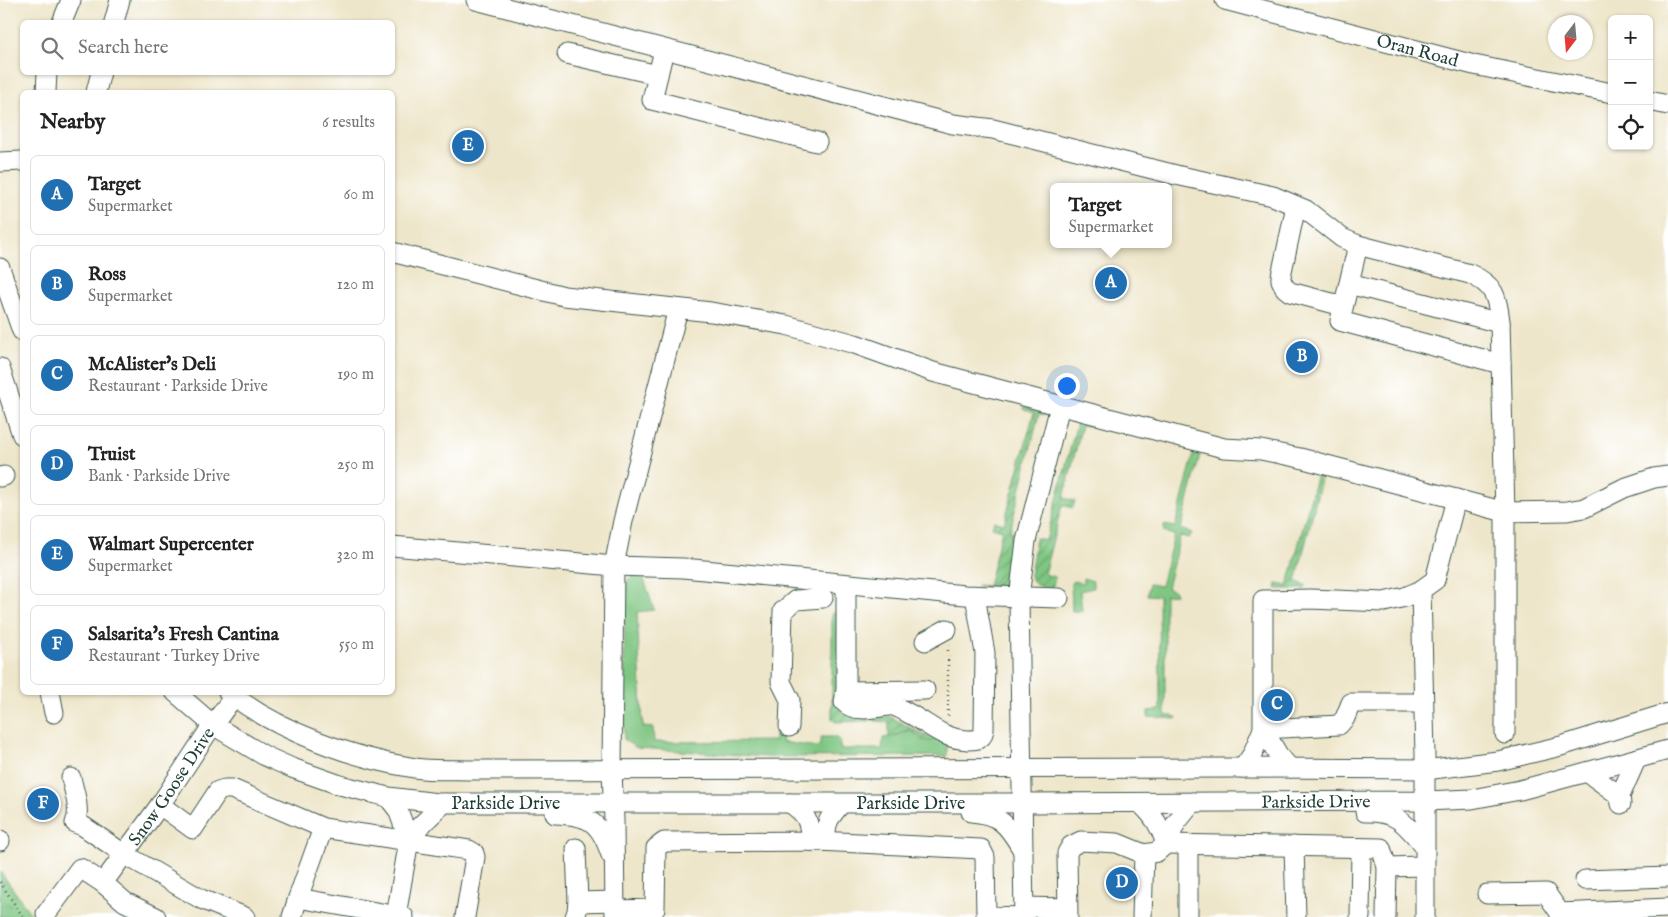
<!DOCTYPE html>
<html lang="en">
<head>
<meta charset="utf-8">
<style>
  :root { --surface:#fff; --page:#f6f6f6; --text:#222; --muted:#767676; --line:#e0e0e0; --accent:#1f6fb2 }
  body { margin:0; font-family:"IM FELL English",serif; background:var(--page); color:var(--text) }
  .controls { position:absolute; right:15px; top:15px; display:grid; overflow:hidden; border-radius:8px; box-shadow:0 1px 4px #0004 }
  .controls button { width:45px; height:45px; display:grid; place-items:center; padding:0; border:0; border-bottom:1px solid var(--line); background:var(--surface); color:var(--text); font:25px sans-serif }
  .compass { position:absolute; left:1548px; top:15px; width:45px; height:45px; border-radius:50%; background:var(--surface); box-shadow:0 1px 4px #0004; rotate:196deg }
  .you { position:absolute; left:1066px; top:385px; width:18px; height:18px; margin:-12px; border:4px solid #fff; border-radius:50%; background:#1a73e8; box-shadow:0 0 0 8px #1a73e833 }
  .badge { display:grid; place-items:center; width:32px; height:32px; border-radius:50%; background:var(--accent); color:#fff; font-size:16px; font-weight:700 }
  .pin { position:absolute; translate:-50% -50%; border:2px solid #fff; box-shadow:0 1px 5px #0006 }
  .popup { position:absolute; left:1050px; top:183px; width:122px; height:65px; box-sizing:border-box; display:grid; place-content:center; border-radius:8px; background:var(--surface); filter:drop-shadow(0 1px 4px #0005); font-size:16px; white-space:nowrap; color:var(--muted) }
  .popup b { font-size:19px; color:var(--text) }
  .popup::after { content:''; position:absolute; left:50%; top:100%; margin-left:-10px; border:10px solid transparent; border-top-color:var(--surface) }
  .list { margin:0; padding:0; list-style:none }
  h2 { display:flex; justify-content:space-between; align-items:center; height:65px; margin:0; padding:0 20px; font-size:21px }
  h2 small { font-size:16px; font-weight:400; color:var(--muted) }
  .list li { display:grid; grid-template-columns:32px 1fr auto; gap:15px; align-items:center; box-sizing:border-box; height:80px; margin:0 10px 10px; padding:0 10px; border:1px solid var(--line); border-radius:8px }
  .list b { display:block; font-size:19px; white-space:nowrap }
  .list p { margin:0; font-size:16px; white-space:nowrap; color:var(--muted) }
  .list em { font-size:16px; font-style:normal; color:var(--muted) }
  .icon { flex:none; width:28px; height:28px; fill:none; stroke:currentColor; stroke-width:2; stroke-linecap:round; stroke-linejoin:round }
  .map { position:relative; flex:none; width:1668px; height:917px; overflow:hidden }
  .search { position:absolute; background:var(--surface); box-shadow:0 1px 4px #0004; left:20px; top:20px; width:375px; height:55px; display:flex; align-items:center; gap:12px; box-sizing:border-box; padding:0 18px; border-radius:8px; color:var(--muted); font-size:19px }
  .panel { position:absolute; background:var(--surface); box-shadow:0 1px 4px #0004; left:20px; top:90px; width:375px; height:605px; border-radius:8px }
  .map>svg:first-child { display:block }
  .grass { fill:#7fc682; stroke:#4f825b }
  .park { fill:url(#park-crowns); stroke:#4f825b }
  .garden { fill:url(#garden-furrows); stroke:#4f825b }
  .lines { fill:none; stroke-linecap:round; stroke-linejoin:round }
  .minor-casing { stroke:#3e564a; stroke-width:21 }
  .path { stroke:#3e564a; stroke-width:2.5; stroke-dasharray:1 4; stroke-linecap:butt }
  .minor { stroke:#fff; stroke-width:19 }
  .labels { text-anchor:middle; stroke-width:5; stroke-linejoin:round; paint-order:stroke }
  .street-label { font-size:18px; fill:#1f3d34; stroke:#fff }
</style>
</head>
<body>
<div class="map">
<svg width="1668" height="917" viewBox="0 0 1668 917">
  <defs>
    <pattern id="park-crowns" width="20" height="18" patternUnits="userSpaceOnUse" patternTransform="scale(1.25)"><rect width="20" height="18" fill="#7fc682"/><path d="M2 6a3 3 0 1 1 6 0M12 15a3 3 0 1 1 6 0" fill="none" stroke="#67a26b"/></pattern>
    <pattern id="garden-furrows" width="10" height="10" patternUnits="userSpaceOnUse" patternTransform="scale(1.25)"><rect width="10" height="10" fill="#7fc682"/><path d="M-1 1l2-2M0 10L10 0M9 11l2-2" fill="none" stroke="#67a26b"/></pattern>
  </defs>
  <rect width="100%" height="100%" fill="#fff"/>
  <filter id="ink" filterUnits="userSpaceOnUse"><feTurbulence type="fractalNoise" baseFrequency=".02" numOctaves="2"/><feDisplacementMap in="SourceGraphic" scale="10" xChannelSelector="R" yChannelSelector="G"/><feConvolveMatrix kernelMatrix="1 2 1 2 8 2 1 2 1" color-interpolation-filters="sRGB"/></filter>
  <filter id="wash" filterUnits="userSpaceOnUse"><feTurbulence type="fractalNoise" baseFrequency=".0096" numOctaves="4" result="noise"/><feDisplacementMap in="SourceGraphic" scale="20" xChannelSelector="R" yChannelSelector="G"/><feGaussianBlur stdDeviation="1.12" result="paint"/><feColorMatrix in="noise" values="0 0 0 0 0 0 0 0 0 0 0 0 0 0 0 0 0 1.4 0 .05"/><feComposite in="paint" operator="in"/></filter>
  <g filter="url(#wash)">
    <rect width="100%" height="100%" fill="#eee6ca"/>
    <path class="grass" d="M1194,453L1200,455L1181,529L1192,533L1189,538L1180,536L1167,588L1175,591L1176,594L1165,595V715L1177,717L1176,719L1148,717V711L1160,710L1159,596L1147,595L1149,584L1161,586L1174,535L1164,532V525L1175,527Z
      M1010,531L1020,533L1012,580L1005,587L991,588L997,584L1014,546Z
      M642,573L654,610L637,612L643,727L653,728L654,742L775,741V733L777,731L782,733L781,742L819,747L821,737H834L840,740V749H882L883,738L895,736L910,730L922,740L941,737L947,740V756L768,757L637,748L624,740L625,586C628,577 633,575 642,573Z
      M1083,578L1093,581V588L1080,591L1082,611H1072L1071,583L1073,581L1083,583Z
      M832,613H837L838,698L832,701Z"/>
    <path class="park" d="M0,872L5,878L33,917H0Z"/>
    <path class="garden" d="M1024,406L1049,411V416L1039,414L1010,531C1011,538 1014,544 1014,551C1014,565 1002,580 991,588L977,586V585L988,586L1002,530L992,527L994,521L1004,524L1034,412L1023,409Z
      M1068,416L1094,424L1092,427L1082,425L1064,498L1075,501L1073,508L1062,505L1044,574L1055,577L1053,586L1048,589L1036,585L1030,576L1036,538L1046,540L1077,423L1066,420Z
      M1316,477L1321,480L1296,582L1306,585L1305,589H1276L1277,583L1288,585Z
      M838,698C839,720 853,716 870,716V721L835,722L832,719V701Z
      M875,716L891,717L924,735L941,737C921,747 926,737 910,730L889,738V722L874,721Z"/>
  </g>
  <g filter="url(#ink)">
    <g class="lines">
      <g class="minor-casing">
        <g id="minor">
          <path d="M476,0L953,124L993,129L1176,175L1273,196L1306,210L1342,238L1358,245L1470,274C1494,285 1497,295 1500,321L1505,512V734"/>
          <path id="s1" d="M1225,0L1474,65L1612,93"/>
          <path d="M62,22L71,0"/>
          <path d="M114,22L120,0"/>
          <path d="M664,50L652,100L817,142"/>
          <path d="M567,54L658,75"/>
          <path d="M46,92L47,72"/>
          <path d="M96,92L101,72"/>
          <path d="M1649,101L1668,105"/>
          <path d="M0,162L22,161"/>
          <path d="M1296,206L1281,276V280L1285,288L1290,292L1343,306"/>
          <path d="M1358,245L1340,321L1501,364"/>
          <path d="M392,252L564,296L711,312L786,325L855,344L933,372L1020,395L1224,448L1261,450L1300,458L1505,512L1567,511L1584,508L1624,488L1654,478L1668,476"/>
          <path d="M0,268L22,331"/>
          <path d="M1349,284L1500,323"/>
          <path d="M0,368L22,435"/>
          <path d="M0,477L4,476"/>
          <path d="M392,546L614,566L683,568L965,595L1059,598"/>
          <path d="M846,584V691L844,702C854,713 875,708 888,706C894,705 901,709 906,712C929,723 941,739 968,740C974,740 978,740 982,736L984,730L985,653L975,596"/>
          <path d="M925,641L947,629"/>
          <path d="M846,691L925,690"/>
          <path d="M50,692L54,713"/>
          <path id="s2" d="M175,692L213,725L265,756L292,768L340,785L388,797L438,803H1022L1425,801L1472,799L1520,790L1668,750"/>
          <path d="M228,692C276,730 354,759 415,768C433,771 453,769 472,770L1243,768L1433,769L1498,761L1561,746L1668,713"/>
          <path d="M789,727L790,700L781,682L783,611L796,600L823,598"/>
          <path d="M1263,729L1339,725L1345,718L1351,703H1423"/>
          <path d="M1263,729L1279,756L1290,768"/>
          <path d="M1243,768L1252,755L1263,729V600L1310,599L1384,602L1405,597L1421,590"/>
          <path d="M1587,772L1620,796"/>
          <path d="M71,778C74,791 81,810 75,823L83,826L124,854L201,899L245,917"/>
          <path d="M388,797L398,810L409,840"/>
          <path d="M790,803C807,815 809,820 811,841"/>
          <path d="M1140,803C1154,816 1160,826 1166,844"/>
          <path d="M1621,804L1620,796L1636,760"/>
          <path d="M160,805L193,829L218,791L225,789H232L323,828L469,850L474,853L475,857L465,917"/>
          <path d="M971,812C1000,814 1008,825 1022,849"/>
          <path d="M1365,812C1397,811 1405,823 1424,846"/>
          <path d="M555,814C590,815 600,822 611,855"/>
          <path d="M0,840V841"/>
          <path d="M826,841C825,822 829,818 841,804"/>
          <path d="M1166,844L1381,848L1387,867L1386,917"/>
          <path d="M1294,846L1296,917"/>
          <path d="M1387,867L1424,866"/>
          <path d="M1585,880L1668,877"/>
          <path d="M1487,894L1546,893L1560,913V917"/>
          <path d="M298,898L323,828"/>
          <path d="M578,902L615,901"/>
          <path d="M1024,907L1067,908"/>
          <path d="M615,910L655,909L656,848L664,842L818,841L981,849L985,857L986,916L1024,917"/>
          <path d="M1560,913L1668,908"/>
          <path d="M46,914L80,868L103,883"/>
          <path d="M396,916L409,840L420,826L444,803"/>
          <path id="s3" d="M156,917L125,902L103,883L160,805L208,732L237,692"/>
          <path d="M292,917L298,898L404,917"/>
          <path d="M575,917L577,911L578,902L576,848"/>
          <path d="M615,917L614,820L612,770L614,566L623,521L678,309"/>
          <path d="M1024,917L1019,598L1026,541L1060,406"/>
          <path d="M1068,917L1067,853L1071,846L1081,841L1117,843L1144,854L1157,852L1166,844L1176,823L1193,802"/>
          <path d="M1142,917L1144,854"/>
          <path d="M1188,917V845"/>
          <path d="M1360,917L1361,848"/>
          <path d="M1425,917V755L1421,590L1435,580L1456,499"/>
        </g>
      </g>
      <path class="path" d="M948,645V720
        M0,882L23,917"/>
      <use href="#minor" class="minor"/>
    </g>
  </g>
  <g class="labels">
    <g class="street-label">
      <text dy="6" stroke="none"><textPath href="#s1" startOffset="199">Oran Road</textPath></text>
      <text dy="6" stroke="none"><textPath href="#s3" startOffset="182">Snow Goose Drive</textPath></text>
      <text dy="6" stroke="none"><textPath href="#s2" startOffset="1169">Parkside Drive</textPath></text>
      <text dy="6" stroke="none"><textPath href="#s2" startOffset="359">Parkside Drive</textPath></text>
      <text dy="6" stroke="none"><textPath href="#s2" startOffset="764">Parkside Drive</textPath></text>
    </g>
  </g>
</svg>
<div class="controls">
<button>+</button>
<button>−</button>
<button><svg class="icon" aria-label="locate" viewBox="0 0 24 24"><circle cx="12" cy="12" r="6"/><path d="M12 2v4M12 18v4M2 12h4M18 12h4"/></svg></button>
</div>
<svg class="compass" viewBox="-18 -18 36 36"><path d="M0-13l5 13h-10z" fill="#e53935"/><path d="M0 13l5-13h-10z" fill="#767676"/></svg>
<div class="you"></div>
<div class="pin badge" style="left:1111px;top:283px">A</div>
<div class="popup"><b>Target</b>Supermarket</div>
<div class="pin badge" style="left:1302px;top:357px">B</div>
<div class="pin badge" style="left:1277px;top:705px">C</div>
<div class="pin badge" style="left:1122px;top:883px">D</div>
<div class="pin badge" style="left:468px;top:146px">E</div>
<div class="pin badge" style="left:43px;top:804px">F</div>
<div class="search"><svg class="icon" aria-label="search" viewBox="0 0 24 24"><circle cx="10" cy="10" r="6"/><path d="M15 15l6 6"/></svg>Search here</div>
<section class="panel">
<h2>Nearby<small>6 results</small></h2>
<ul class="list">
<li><span class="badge">A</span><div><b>Target</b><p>Supermarket</p></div><em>60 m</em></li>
<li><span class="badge">B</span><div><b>Ross</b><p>Supermarket</p></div><em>120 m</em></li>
<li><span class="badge">C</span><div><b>McAlister's Deli</b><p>Restaurant · Parkside Drive</p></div><em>190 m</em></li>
<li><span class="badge">D</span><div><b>Truist</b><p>Bank · Parkside Drive</p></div><em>250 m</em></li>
<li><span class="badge">E</span><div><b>Walmart Supercenter</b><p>Supermarket</p></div><em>320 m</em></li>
<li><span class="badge">F</span><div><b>Salsarita's Fresh Cantina</b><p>Restaurant · Turkey Drive</p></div><em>550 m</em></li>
</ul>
</section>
</div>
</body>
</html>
